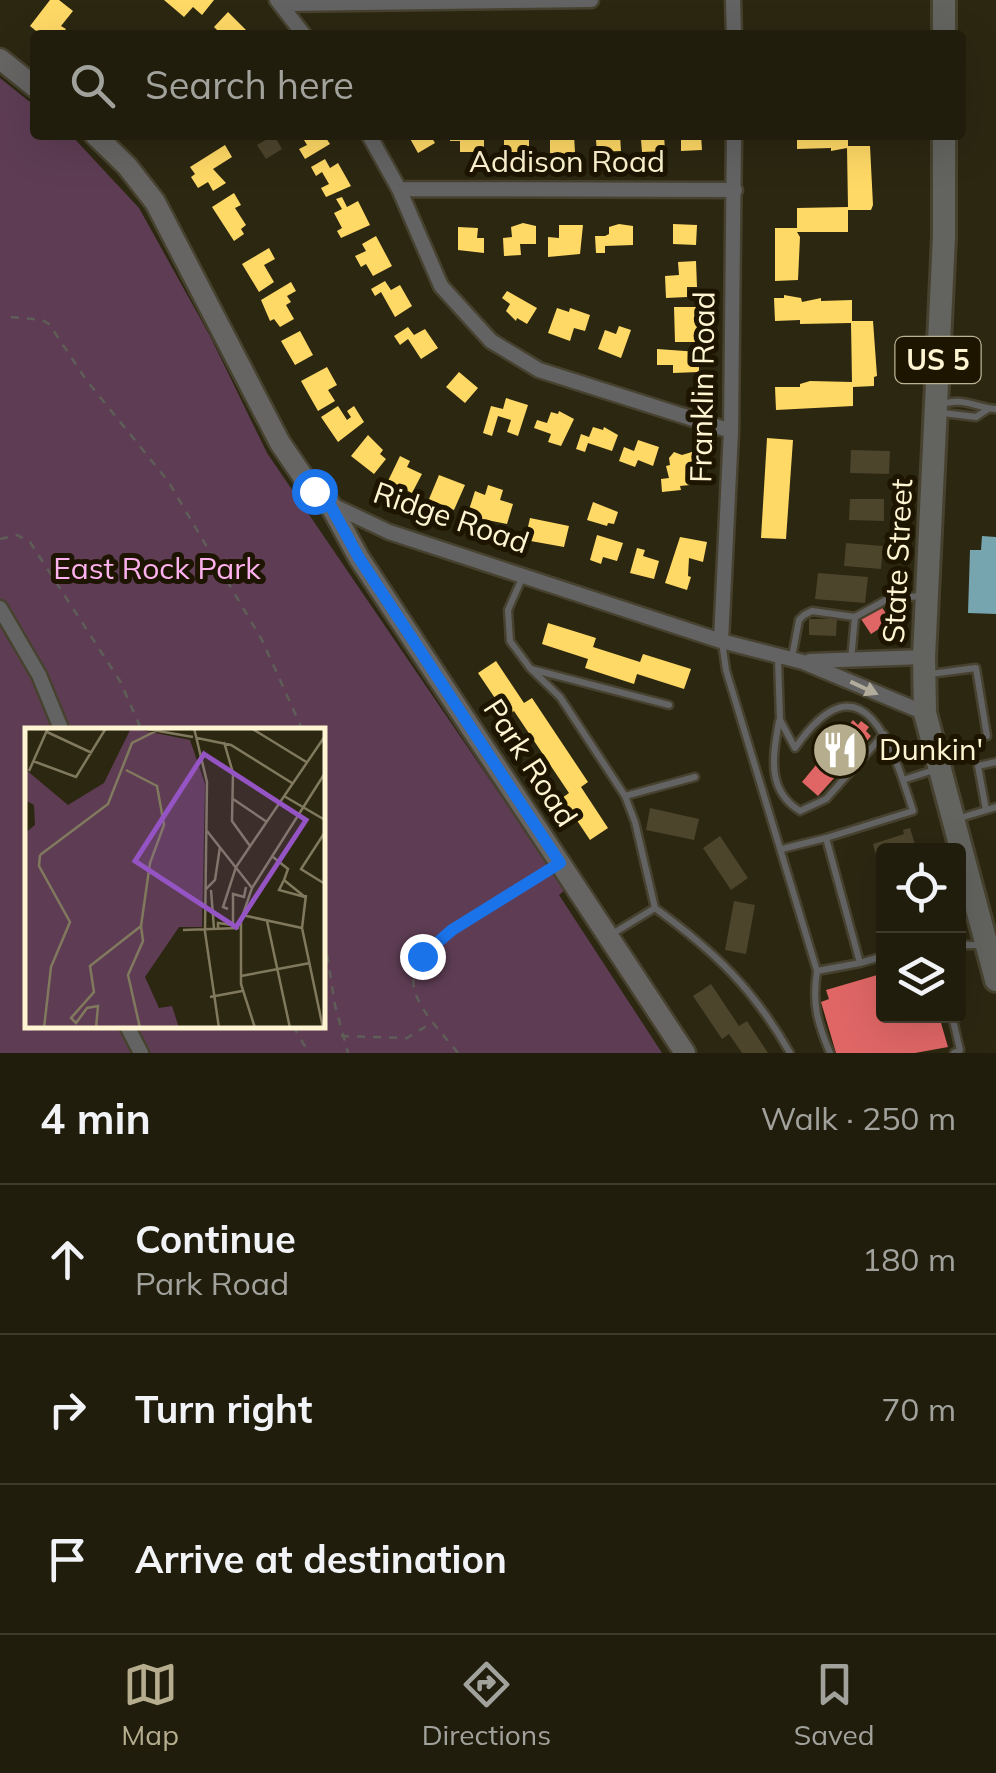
<!DOCTYPE html>
<html lang="en">
<head>
<meta charset="utf-8">
<style>
  :root { --surface:#211d0d; --page:#292616; --text:#f1f3f6; --muted:#a2a29d; --line:#3e3b2e; --accent:#b5ad8e }
  body { margin:0; font-family:Mulish,sans-serif; background:var(--page); color:var(--text) }
  .controls { position:absolute; right:30px; bottom:30px; display:grid; overflow:hidden; border-radius:10px; box-shadow:0 10px 40px #0002 }
  .controls button { width:90px; height:90px; display:grid; place-items:center; padding:0; border:0; border-bottom:2px solid var(--line); background:var(--surface); color:var(--text); font:50px sans-serif }
  .stop { position:absolute; width:30px; height:30px; margin:-22px; border:8px solid #1a73e8; border-radius:50%; background:#fff }
  .stop.end { background:#1a73e8; border-color:#fff; box-shadow:0 2px 10px #0008 }
  .list { margin:0; padding:0; list-style:none }
  h2 { display:flex; justify-content:space-between; align-items:center; height:130px; margin:0; padding:0 40px; font-size:42px }
  h2 small { font-size:32px; font-weight:400; color:var(--muted) }
  .list li { display:grid; grid-template-columns:65px 1fr auto; gap:30px; align-items:center; box-sizing:border-box; height:150px; padding:0 40px; border-top:2px solid var(--line) }
  .list b { display:block; font-size:38px; white-space:nowrap }
  .list p { margin:0; font-size:32px; white-space:nowrap; color:var(--muted) }
  .list em { font-size:32px; font-style:normal; color:var(--muted) }
  .icon { flex:none; width:55px; height:55px; fill:none; stroke:currentColor; stroke-width:2; stroke-linecap:round; stroke-linejoin:round }
  .map { position:relative; flex:none; width:996px; height:1053px; overflow:hidden }
  .search { position:absolute; background:var(--surface); box-shadow:0 10px 40px #0002; left:30px; right:30px; top:30px; height:110px; display:flex; align-items:center; gap:25px; box-sizing:border-box; padding:0 35px; border-radius:10px; color:var(--muted); font-size:38px }
  .sheet { height:580px; background:var(--surface) }
  nav { display:flex; justify-content:space-around; align-items:center; box-sizing:border-box; height:140px; border-top:2px solid var(--line); background:var(--surface); font-size:28px; color:var(--muted) }
  nav a { display:grid; justify-items:center; gap:5px }
  nav .on { color:var(--accent) }
  .map>svg:first-child { display:block }
  .green { fill:#5e3d54; fill-rule:evenodd }
  .homes { fill:#ffd966 }
  .shops { fill:#e06666 }
  .public { fill:#76a5af }
  .building { fill:#4d442c }
  .lines { fill:none; stroke-linecap:round; stroke-linejoin:round }
  .service-casing { stroke:#47422f; stroke-width:11 }
  .minor-casing { stroke:#47422f; stroke-width:19 }
  .secondary-casing { stroke:#47422f; stroke-width:25 }
  .primary-casing { stroke:#47422f; stroke-width:28 }
  .path { stroke:#5f5d57; stroke-width:2.5; stroke-dasharray:8 8; stroke-linecap:butt }
  .service { stroke:#636364; stroke-width:6 }
  .minor { stroke:#636364; stroke-width:14 }
  .secondary { stroke:#666563; stroke-width:20 }
  .primary { stroke:#63635f; stroke-width:22 }
  .oneway { fill:#b1ac9b }
  .route { stroke:#1a73e8; stroke-width:12 }
  .labels { text-anchor:middle; stroke-width:10; stroke-linejoin:round; paint-order:stroke }
  .shield { fill:#1d1500; stroke:#bbb293; stroke-width:2.5 }
  .shield-label { font-size:28px; font-weight:bold; fill:#fff5d2 }
  .street-label { font-size:30px; fill:#fff5d2; stroke:#1d1500 }
  .park-label { font-size:30px; fill:#fdb1ee; stroke:#1d1500 }
  .poi-label { font-size:30px; fill:#fff5d2; stroke:#1d1500; text-anchor:start }
  .inset-road { fill:none; stroke:#80795e; stroke-width:2.5 }
  .view { fill:#9554c3; fill-opacity:0.15; stroke:#9554c3; stroke-width:5 }
  .inset-edge { fill:none; stroke:#fff5d2; stroke-width:5 }
</style>
</head>
<body>
<div class="map">
<svg width="996" height="1053" viewBox="0 0 996 1053">
  <rect width="100%" height="100%" fill="#2c2711"/>
  <path class="green" d="M0,78L35,106V135H71L139,208L210,336L267,453L565,890L559,895L662,1053H0ZM28,731H322V1026H28Z"/>
  <path class="homes" d="M50,0H59L73,11L61,26L66,29L61,35H41L30,26Z
    M164,0H214L202,15L193,7L184,17Z
    M228,12L246,30L241,35H222L214,27Z
    M301,135H324L330,144L305,159L299,149L307,145Z
    M408,135H430L435,143L418,153Z
    M450,135H484V152H460V141H450Z
    M495,135H529V152H504V140H495Z
    M541,135H574L575,152L565,155L550,153V140H541Z
    M586,135H620L621,151L597,152L596,140H586Z
    M631,135H664L665,151L642,152L641,140H631Z
    M681,135H701L702,150L681,151Z
    M797,135H848V146H870L873,205L871,210H848V232H797L800,237L798,280L775,281V228H797V208L848,207L847,148L831,151V148L797,149Z
    M225,145L232,157L213,169L226,183L213,191L208,182L198,188L191,177L195,174L190,167Z
    M325,159L330,168L338,163L351,186L326,197L321,188L329,184L322,172L316,176L311,167Z
    M234,193L241,205L235,208L246,225L241,229L244,234L234,241L212,207Z
    M342,197L347,207L358,201L370,225L341,238L337,231L342,228L334,213L342,209L336,199Z
    M523,223L536,226V244H520L521,255L504,256L503,238L512,237L511,227Z
    M619,224L633,226V245L605,246V253H596L595,236H605L609,234V227Z
    M673,224L697,225L696,245L673,244Z
    M559,225H583L580,254L548,257V237L559,238Z
    M458,227L478,228L477,238H484V253L458,250Z
    M376,236L392,266L373,276L366,264L361,267L355,256L366,251L362,244Z
    M269,248L275,259L264,265L274,282L259,292L242,264Z
    M696,261L697,287H687V297L666,298L665,276L679,275L678,262Z
    M385,281L391,290L400,285L412,306L395,317L381,292L375,296L371,289Z
    M291,282L296,291L287,296L291,302L286,305L294,319L280,327L274,319L270,321L261,300Z
    M507,291L537,308L527,324L517,318L516,321L506,311L510,304L502,298Z
    M784,295L801,298L802,302L821,298V301L852,300V321H873L877,376L874,377V386L853,387V406L776,410L775,387H800V384L810,381L852,382L851,323L800,324V320L775,321L774,298H784Z
    M674,307H698L699,342H675Z
    M557,308L569,312L570,308L590,315L585,331L574,328L570,341L548,333Z
    M619,326L631,330L621,358L598,349L605,330L616,334Z
    M408,327L414,335L425,329L438,348L421,359L408,339L400,345L394,336Z
    M300,331L313,355L295,365L281,341Z
    M657,349L699,352V372L673,373V365H657Z
    M327,367L337,385L328,390L335,401L318,411L301,381Z
    M459,372L478,388L465,403L446,387Z
    M506,398L528,405L518,436L507,432L511,420L498,416L492,436L483,433L491,406L503,409Z
    M338,406L347,420L351,417L347,411L354,406L364,422L338,442L321,417Z
    M559,411L574,419L561,446L548,442L551,434L534,428L537,420L547,423L551,412L558,414Z
    M593,427L603,430L604,427L618,435L612,451L588,443L585,452L576,449L581,434L589,437Z
    M368,435L383,450L380,454L386,459L374,474L351,456Z
    M767,438L793,440L786,539L761,538Z
    M638,440L659,447L653,466L638,460L635,467L619,461L624,447L634,451Z
    M674,452L682,455L692,452V456H696L698,471L688,472L690,485L680,486L681,490L662,492L661,479L669,478L666,466L670,465L669,458Z
    M400,456L410,461L407,467L422,474L412,493L388,481Z
    M439,475L465,485L454,510L429,499Z
    M488,485L503,490L500,500L513,504L507,524L482,519L480,523L466,519L475,491L485,495Z
    M593,502L618,512L614,524L608,523L607,526L587,520Z
    M530,518L569,526L564,547L525,540Z
    M597,535L623,543L617,561L603,557L601,564L590,560Z
    M680,537L707,542L703,562L689,558L688,576L691,577L687,590L665,583Z
    M637,548L645,550L643,556L659,561L654,579L630,573Z
    M548,623L596,638L593,647L640,662L643,654L691,669L684,689L637,674L634,684L585,668L588,659L542,644Z
    M496,661L524,703L532,698L588,782L581,787L608,828L590,840L562,798L569,793L514,711L507,716L478,673Z"/>
  <path class="shops" d="M881,606L891,621L871,634L861,619Z
    M853,720L858,725L861,721L869,727L866,731L871,736L865,743L868,746L864,751L861,748L818,796L802,782Z
    M884,973V1016H939L948,1047L915,1053H836L821,1002L829,999L826,990Z"/>
  <path class="public" d="M982,536L996,537V614L968,613L970,550H981Z"/>
  <path class="building" d="M876,30V35H779V31Z
    M274,135L282,149L266,159L257,145Z
    M851,450L890,451L889,474L850,473Z
    M850,499H884V521L849,520Z
    M846,543L883,546L881,569L844,566Z
    M818,573L868,577L865,603L815,599Z
    M809,619H837L836,636L809,635Z
    M650,808L699,819L694,840L646,830Z
    M910,828L917,851H884L882,876L873,844L904,834L903,830Z
    M720,836L748,878L731,890L703,848Z
    M734,901L755,905L746,954L725,950Z
    M711,984L739,1026L747,1021L768,1053H742L729,1034L722,1039L693,996Z"/>
  <g class="lines">
    <g class="service-casing">
      <path id="service" d="M940,405C961,396 977,408 996,409
        M943,413L976,417L988,409
        M523,576L508,610L510,641L530,668L560,697L625,796L635,822L655,908L612,934
        M722,642L726,670L817,971L860,963
        M792,657L799,620L804,615L812,611L855,617L888,599L920,596
        M778,659L780,720L795,748C863,650 893,748 913,811L826,838L860,963L884,956
        M851,660L855,617
        M531,669L669,705
        M930,674L976,668L987,736
        M779,721C773,756 766,790 800,811L826,799L884,734
        M903,780L934,770
        M625,796L695,777
        M986,810L978,766L996,762
        M960,818L996,807
        M782,849L826,838
        M655,908C715,952 753,988 790,1053
        M958,945H982
        M817,971C812,1004 817,1022 830,1053
        M952,1016L960,1050L954,1053"/>
    </g>
    <g class="minor-casing">
      <path id="minor" d="M277,0L304,35
        M733,0L734,35
        M282,4L591,0
        M369,135L399,189L441,286L491,341L539,370L731,431
        M399,189L735,190
        M332,505L389,532L721,641L803,662L925,713
        M0,608L39,675L62,731
        M721,641L731,431L734,135
        M810,661L924,657
        M127,1026L141,1053"/>
    </g>
    <g class="secondary-casing">
      <path id="secondary" d="M0,59L35,87
        M95,135L127,166L155,202L280,443L306,481L329,503L359,558L685,1053"/>
    </g>
    <g class="primary-casing">
      <path id="primary" d="M944,35V0
        M944,135V237L924,657L925,713L996,980"/>
    </g>
    <path class="path" d="M11,317L42,320L49,324L87,381L168,481L262,640L303,731
      M0,539L17,535L30,542L120,681L142,731
      M322,923L335,1005L348,1053
      M293,1026L309,1053
      M341,1036L407,1038L433,1022
      M458,1053C444,1035 419,1011 414,988C404,945 511,893 542,874"/>
    <use href="#service" class="service"/>
    <use href="#minor" class="minor"/>
    <use href="#secondary" class="secondary"/>
    <use href="#primary" class="primary"/>
  </g>
  <defs><path id="oneway-solid" d="M-6-.8H1V-3.2L6.5 0L1 3.2V.8H-6Z" transform="scale(2.5)"/></defs>
  <use class="oneway" href="#oneway-solid" transform="translate(864 688) rotate(25)"/>
  <g class="lines">
    <path class="route" d="M314,491L329,503L359,558L560,863L452,930L422,956"/>
  </g>
  <defs>
    <g id="restaurant-disc" transform="scale(2.875)"><circle r="9.5" fill="#b5ad8e" stroke="#1d1500"/><path d="M-5-6h1v4h1v-4h1v4h1v-4h1v5L-1.5 .5V6h-2V.5L-5-1ZM5-6V6H3V1.5H1.5Q1.5-4 5-6Z" fill="#fff"/></g>
  </defs>
  <g fill-rule="evenodd">
    <use href="#restaurant-disc" x="840" y="750"/>
  </g>
  <g class="labels">
    <rect class="shield" x="895.5" y="337" width="85" height="46" rx="8"/>
    <g class="shield-label">
      <text x="938" y="370">US 5</text>
    </g>
    <g class="street-label">
      <text x="567" y="172">Addison Road</text>
      <text transform="translate(703 387) rotate(-89)" y="10">Franklin Road</text>
      <text transform="translate(451 518) rotate(19)" y="10">Ridge Road</text>
      <text transform="translate(898 561) rotate(-87)" y="10">State Street</text>
      <text transform="translate(530 763) rotate(57)" y="10">Park Road</text>
    </g>
    <g class="park-label">
      <text x="157" y="579">East Rock Park</text>
    </g>
    <g class="poi-label">
      <text x="879" y="760">Dunkin'</text>
    </g>
  </g>
  <g transform="translate(25 728)">
    <rect width="300" height="300" fill="#2c2711"/>
    <path d="M106,0L165,12L180,56L177,199H154L120,249L134,280L147,278L154,300H0V105L10,97L9,77L0,72V41L43,77L79,55Z" fill="#5e3d54"/>
    <path class="inset-road" d="M116,0L168,9M169,0L182,54L180,204L194,300M226,0L283,35M22,4L67,25M172,10L206,17L267,55M199,14L208,45L207,93L225,118M8,33L51,49L81,0M4,43L23,0M208,45L254,74M259,68L300,92M208,71L242,94M182,103L227,160M300,104L276,141L300,156M15,127L14,138L45,194L26,239L19,300M15,127L83,76L107,15L131,3M248,129L263,141L259,152L280,169L254,162L259,152M180,162L190,152L195,119M186,162L189,201M281,167L277,200L298,300M203,181L198,179L211,139L300,8M217,187L277,200M242,193L265,300M193,201V195L208,197V166L219,169L221,159M158,202L214,200M216,248L285,235M185,269L217,263M71,300L73,278L62,280L51,295L46,290L69,264L65,238L116,198L125,135L139,97L132,58L101,42M115,300L103,247L118,213L116,198M230,300L216,256V192L227,160L300,45"/>
    <path class="view" d="M179,26L281,92L211,199L110,133Z"/>
    <rect width="300" height="300" class="inset-edge"/>
  </g>
</svg>
<div class="controls">
<button><svg class="icon" aria-label="locate" viewBox="0 0 24 24"><circle cx="12" cy="12" r="6"/><path d="M12 2v4M12 18v4M2 12h4M18 12h4"/></svg></button>
<button><svg class="icon" aria-label="layers" viewBox="0 0 24 24"><path d="M12 4l9 5-9 5-9-5zM3 14l9 5 9-5"/></svg></button>
</div>
<div class="stop" style="left:314px;top:491px"></div>
<div class="stop end" style="left:422px;top:956px"></div>
<div class="search"><svg class="icon" aria-label="search" viewBox="0 0 24 24"><circle cx="10" cy="10" r="6"/><path d="M15 15l6 6"/></svg>Search here</div>
</div>
<section class="sheet">
<h2>4 min<small>Walk · 250 m</small></h2>
<ul class="list">
<li><svg class="icon" aria-label="ahead" viewBox="0 0 24 24"><path d="M12 20V5M6 11l6-6 6 6"/></svg><div><b>Continue</b><p>Park Road</p></div><em>180 m</em></li>
<li><svg class="icon" aria-label="right" viewBox="0 0 24 24"><path d="M7 20v-9h11M14 6l5 5-5 5"/></svg><div><b>Turn right</b></div><em>70 m</em></li>
<li><svg class="icon" aria-label="arrive" viewBox="0 0 24 24"><path d="M6 21V4h12l-3 4 3 4H6"/></svg><div><b>Arrive at destination</b></div></li>
</ul>
</section>
<nav>
<a class="on"><svg class="icon" aria-label="map" viewBox="0 0 24 24"><path d="M3 6l6-2 6 2 6-2v14l-6 2-6-2-6 2zM9 4v14M15 6v14"/></svg>Map</a>
<a><svg class="icon" aria-label="directions" viewBox="0 0 24 24"><path d="M12 3l9 9-9 9-9-9zM9 14v-3h6M13 9l2 2-2 2"/></svg>Directions</a>
<a><svg class="icon" aria-label="saved" viewBox="0 0 24 24"><path d="M7 4h10v16l-5-4-5 4z"/></svg>Saved</a>
</nav>
</body>
</html>
